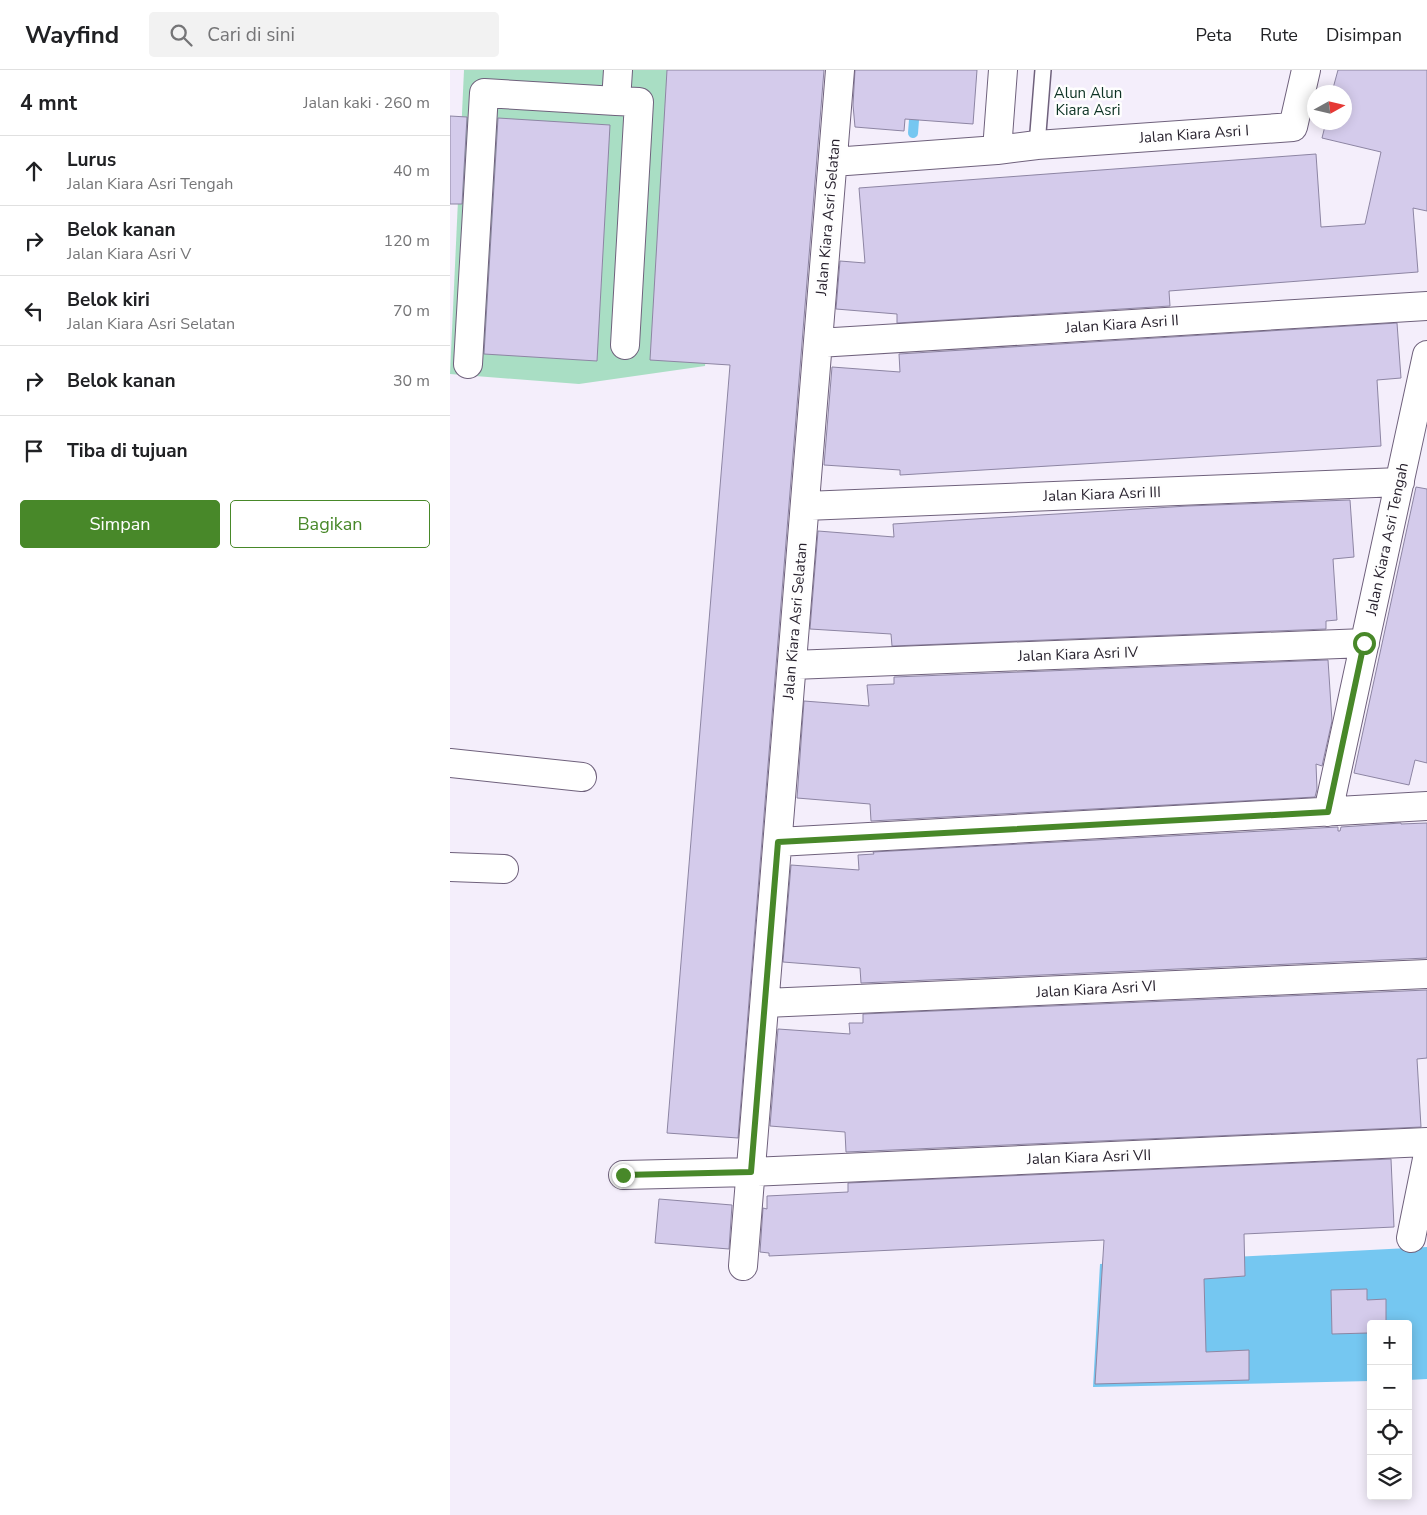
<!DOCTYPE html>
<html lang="id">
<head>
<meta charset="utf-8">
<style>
  :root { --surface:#fff; --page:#f2f2f2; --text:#202124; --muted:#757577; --line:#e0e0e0; --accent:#488829 }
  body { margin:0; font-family:"Nunito Sans",sans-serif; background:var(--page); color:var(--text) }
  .controls { position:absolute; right:15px; bottom:15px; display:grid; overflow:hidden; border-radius:5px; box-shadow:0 2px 12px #0003 }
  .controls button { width:45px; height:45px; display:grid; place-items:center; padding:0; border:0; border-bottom:1px solid var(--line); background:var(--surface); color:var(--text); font:25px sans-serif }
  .compass { position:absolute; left:857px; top:15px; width:45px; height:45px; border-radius:50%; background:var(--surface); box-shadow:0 2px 12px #0003; rotate:82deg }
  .stop { position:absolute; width:15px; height:15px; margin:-11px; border:4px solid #488829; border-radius:50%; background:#fff }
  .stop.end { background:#488829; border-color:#fff; box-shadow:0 1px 5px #0008 }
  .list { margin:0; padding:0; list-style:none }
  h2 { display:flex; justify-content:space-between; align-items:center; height:65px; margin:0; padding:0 20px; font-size:21px }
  h2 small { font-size:16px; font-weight:400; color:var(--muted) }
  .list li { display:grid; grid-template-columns:32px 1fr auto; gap:15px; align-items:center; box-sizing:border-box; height:70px; padding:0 20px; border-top:1px solid var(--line) }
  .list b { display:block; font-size:19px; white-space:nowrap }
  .list p { margin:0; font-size:16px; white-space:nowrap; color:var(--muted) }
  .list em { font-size:16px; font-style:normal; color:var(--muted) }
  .actions { display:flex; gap:10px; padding:15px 20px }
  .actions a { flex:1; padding:11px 0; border:1px solid var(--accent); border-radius:5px; text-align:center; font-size:18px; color:var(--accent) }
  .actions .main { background:var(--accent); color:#fff }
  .icon { flex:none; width:28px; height:28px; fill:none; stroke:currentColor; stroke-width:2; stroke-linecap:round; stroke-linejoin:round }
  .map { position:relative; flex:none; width:977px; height:1445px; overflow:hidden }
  header { display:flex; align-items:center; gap:30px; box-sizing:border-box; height:70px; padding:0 25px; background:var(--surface); border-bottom:1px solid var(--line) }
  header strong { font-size:24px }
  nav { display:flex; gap:28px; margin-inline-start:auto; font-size:18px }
  .search { width:350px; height:45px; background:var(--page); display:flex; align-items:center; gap:12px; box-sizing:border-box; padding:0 18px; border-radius:5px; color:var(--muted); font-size:19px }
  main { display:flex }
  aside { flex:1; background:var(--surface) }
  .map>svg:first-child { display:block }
  .green { fill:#a9dec4 }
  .water { fill:#75c7f1 }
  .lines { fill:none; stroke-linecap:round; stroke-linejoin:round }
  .stream { stroke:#75c7f1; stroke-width:10 }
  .building { fill:#d4cbeb; stroke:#8d85a3 }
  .lane-casing { stroke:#6f617c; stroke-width:18 }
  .street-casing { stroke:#6f617c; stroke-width:30 }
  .lane { stroke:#fff; stroke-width:15 }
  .street { stroke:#fff; stroke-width:28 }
  .route { stroke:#488829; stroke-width:6 }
  .labels { text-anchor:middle; stroke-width:5; stroke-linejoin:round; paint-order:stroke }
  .park-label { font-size:15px; fill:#0d3324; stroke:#fefefe }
  .street-label { font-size:15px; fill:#251f2b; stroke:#fefefe }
</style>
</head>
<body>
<header>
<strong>Wayfind</strong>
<div class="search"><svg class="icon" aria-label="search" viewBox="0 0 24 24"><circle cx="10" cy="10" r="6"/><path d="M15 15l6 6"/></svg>Cari di sini</div>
<nav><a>Peta</a><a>Rute</a><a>Disimpan</a></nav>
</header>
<main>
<aside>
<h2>4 mnt<small>Jalan kaki · 260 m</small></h2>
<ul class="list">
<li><svg class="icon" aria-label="ahead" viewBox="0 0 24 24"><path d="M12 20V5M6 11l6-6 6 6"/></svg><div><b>Lurus</b><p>Jalan Kiara Asri Tengah</p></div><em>40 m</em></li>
<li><svg class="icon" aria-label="right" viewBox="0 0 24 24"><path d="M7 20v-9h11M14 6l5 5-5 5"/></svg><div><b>Belok kanan</b><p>Jalan Kiara Asri V</p></div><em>120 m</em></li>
<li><svg class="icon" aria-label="left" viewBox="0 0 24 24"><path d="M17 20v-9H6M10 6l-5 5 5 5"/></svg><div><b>Belok kiri</b><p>Jalan Kiara Asri Selatan</p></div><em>70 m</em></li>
<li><svg class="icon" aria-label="right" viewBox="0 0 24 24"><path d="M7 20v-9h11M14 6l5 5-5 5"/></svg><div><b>Belok kanan</b></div><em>30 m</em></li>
<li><svg class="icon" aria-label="arrive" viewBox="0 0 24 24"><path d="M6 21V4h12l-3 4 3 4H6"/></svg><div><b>Tiba di tujuan</b></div></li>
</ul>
<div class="actions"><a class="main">Simpan</a><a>Bagikan</a></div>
</aside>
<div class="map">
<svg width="977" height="1445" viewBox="0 0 977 1445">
  <rect width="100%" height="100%" fill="#f4eefb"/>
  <path class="green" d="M14,0H278L277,89L255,296L129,314L0,304Z"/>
  <path class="water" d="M977,1177V1309L958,1310V1254H921V1311L643,1317L650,1194Z"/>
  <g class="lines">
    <path class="stream" d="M463,63L465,37"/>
  </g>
  <path class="building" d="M217,0H374L288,1068L217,1063L280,295L200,290Z
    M405,0H527L523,54L455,49L454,61L405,57L403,35Z
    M888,0H977V141L963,138L968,202L719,221L720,236L447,253V244L386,239L390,191L415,193L409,118L866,84L871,157L915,154L931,82L872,68L876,52H894V22H882Z
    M0,46L17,47L12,134H0Z
    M48,48L160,55L147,291L34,284Z
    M947,253L951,308L927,310L931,376L450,405V400L374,395L382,297L450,302L449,284Z
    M966,417L977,419V693L965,690L959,715L904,703Z
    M900,430L904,487L883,489L887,550L876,551V559L442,576L441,564L360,559L368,461L444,467L443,454L738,436Z
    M878,590L882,651L872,696L866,694L867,719L865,727L421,751L420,734L347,728L354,631L419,636L417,615L444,614V607Z
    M951,753V754L977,753V888L411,913L410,898L333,892L341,795L409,800L408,785L424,784L423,782L869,758L888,757V761H890L891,757Z
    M977,920V988L967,989L971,1057L396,1082L395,1062L320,1056L328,959L400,964L399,953H413V944Z
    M941,1089L944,1157L794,1164L795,1206L754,1209L756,1282L799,1280V1310L645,1314L654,1170L319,1186V1183L310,1182L313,1138L317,1139V1126L398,1122V1113Z
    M209,1129L282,1135L279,1179L205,1173Z
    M917,1219V1230L936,1229V1254H921V1259H918V1263L882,1264L881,1220Z"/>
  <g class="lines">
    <g class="lane-casing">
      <path id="lane" d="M587,75L593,0"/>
    </g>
    <g class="street-casing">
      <path id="street" d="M166,31L189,32L175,275
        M547,80L553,0
        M383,92L547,80L587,75L843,57L856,0
        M368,273L977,236
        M18,294L34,23L166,31L168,0
        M355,436L950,412
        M342,595L915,573
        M0,693L132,707
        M878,742L977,285
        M328,772L977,736
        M0,797L54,799
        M315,933L977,904
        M173,1105L301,1102L977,1072
        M961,1168L977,1089
        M293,1196L390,0"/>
    </g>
    <use href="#lane" class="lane"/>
    <use href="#street" class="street"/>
  </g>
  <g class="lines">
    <path class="route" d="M173,1105L301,1102L328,772L878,742L914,573"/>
  </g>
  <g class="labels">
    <g class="park-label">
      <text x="638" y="28">Alun Alun<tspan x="638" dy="17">Kiara Asri</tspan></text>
    </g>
    <g class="street-label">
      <text transform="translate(744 64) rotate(-4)" y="5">Jalan Kiara Asri I</text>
      <text transform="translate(378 147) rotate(-85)" y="5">Jalan Kiara Asri Selatan</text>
      <text transform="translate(672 254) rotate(-4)" y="5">Jalan Kiara Asri II</text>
      <text transform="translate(652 424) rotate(-2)" y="5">Jalan Kiara Asri III</text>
      <text transform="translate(937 469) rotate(-78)" y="5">Jalan Kiara Asri Tengah</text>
      <text transform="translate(345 551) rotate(-85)" y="5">Jalan Kiara Asri Selatan</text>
      <text transform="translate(628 584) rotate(-2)" y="5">Jalan Kiara Asri IV</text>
      <text transform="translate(646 919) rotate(-3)" y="5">Jalan Kiara Asri VI</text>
      <text transform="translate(639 1087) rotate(-2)" y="5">Jalan Kiara Asri VII</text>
    </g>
  </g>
</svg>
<div class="controls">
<button>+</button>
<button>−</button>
<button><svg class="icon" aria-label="locate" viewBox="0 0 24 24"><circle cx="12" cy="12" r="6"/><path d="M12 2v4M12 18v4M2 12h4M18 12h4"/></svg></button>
<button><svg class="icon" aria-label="layers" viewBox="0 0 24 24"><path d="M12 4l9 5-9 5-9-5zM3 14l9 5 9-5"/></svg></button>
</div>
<svg class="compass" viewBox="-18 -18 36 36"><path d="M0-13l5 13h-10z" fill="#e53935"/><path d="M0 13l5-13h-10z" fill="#757577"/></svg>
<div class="stop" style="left:914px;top:573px"></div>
<div class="stop end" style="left:173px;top:1105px"></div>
</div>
</main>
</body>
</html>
